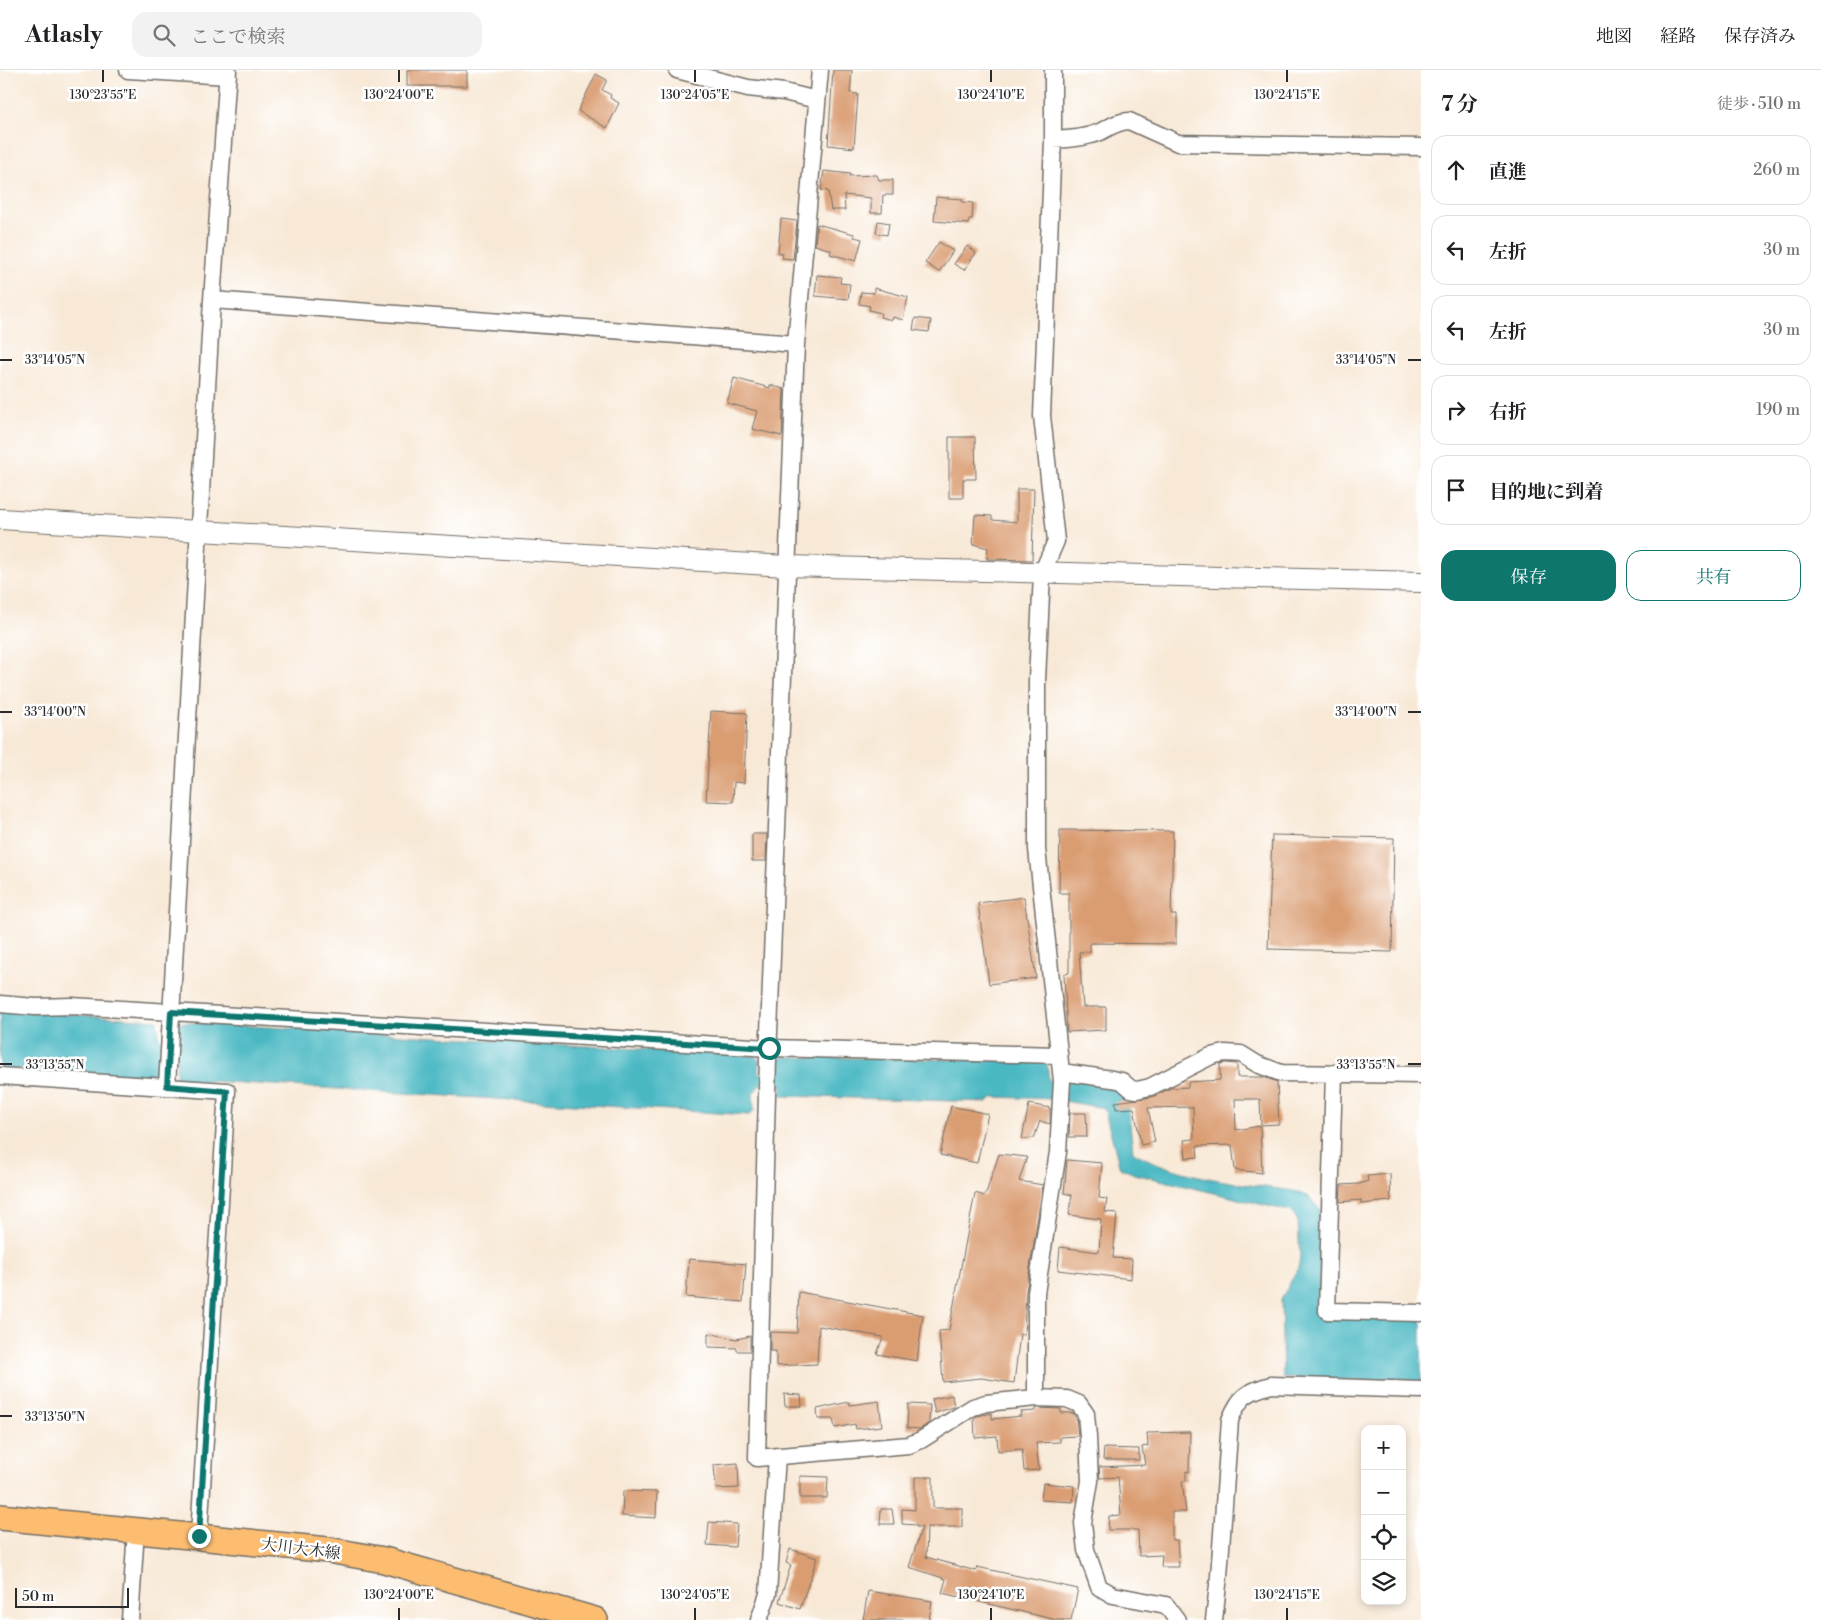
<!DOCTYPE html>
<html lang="ja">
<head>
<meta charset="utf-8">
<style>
  :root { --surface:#fff; --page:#f2f2f2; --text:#202124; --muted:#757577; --line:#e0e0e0; --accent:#0f766e }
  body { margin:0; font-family:"Libre Bodoni","Noto Serif JP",serif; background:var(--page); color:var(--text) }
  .controls { position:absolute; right:15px; bottom:15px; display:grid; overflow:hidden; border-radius:10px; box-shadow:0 2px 8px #0003 }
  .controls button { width:45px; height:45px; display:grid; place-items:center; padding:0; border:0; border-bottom:1px solid var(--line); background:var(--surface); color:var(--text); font:25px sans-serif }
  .scale { position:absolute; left:15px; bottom:12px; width:114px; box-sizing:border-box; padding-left:5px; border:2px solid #2b2b2b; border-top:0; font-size:14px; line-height:18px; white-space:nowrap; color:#2b2b2b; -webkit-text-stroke:4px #fff; paint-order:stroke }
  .stop { position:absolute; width:15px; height:15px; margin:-11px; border:4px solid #0f766e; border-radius:50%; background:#fff }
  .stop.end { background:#0f766e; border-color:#fff; box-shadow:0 1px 5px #0008 }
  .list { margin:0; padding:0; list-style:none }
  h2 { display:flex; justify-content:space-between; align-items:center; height:65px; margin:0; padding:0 20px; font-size:21px }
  h2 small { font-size:16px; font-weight:400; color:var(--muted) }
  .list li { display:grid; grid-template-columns:32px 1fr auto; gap:15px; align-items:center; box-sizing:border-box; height:70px; margin:0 10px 10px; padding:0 10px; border:1px solid var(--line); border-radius:15px }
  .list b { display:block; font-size:19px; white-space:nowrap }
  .list em { font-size:16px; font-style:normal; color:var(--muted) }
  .actions { display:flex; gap:10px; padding:15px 20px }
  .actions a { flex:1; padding:11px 0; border:1px solid var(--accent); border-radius:15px; text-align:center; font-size:18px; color:var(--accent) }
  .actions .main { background:var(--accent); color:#fff }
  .icon { flex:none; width:28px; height:28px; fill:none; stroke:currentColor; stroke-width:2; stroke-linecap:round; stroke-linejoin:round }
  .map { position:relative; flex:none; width:1421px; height:1550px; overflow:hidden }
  header { display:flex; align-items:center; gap:30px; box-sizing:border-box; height:70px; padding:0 25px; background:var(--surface); border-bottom:1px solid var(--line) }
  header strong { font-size:24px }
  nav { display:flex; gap:28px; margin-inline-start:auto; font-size:18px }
  .search { width:350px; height:45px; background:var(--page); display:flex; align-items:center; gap:12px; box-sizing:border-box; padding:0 18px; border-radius:15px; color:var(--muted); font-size:19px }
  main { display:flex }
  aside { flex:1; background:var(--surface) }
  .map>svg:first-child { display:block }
  .water { fill:#4ab8c3; stroke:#3a7277 }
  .building { fill:#da9d72 }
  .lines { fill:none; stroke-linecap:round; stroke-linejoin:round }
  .minor-casing { stroke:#736e67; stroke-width:19 }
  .tertiary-casing { stroke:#736e67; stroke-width:22 }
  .primary-casing { stroke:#736e67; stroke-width:28 }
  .minor { stroke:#fff; stroke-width:16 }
  .tertiary { stroke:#fff; stroke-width:20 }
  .primary { stroke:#fcbd6f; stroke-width:25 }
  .route { stroke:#0f766e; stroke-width:6 }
  .ticks { fill:none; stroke:#2b2b2b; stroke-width:2 }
  .labels { text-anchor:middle; stroke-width:5; stroke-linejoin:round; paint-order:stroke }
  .street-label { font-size:16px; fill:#2b2b2b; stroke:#fff }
  .ticks-label { font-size:12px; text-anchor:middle; fill:#2b2b2b; stroke:#fff; stroke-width:5; stroke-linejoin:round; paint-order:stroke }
</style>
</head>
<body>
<header>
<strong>Atlasly</strong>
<div class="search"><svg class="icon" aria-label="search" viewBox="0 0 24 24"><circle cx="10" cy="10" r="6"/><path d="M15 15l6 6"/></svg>ここで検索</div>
<nav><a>地図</a><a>経路</a><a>保存済み</a></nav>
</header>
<main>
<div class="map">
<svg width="1421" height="1550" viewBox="0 0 1421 1550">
  <rect width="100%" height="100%" fill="#fff"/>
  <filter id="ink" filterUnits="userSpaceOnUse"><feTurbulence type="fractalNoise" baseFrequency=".02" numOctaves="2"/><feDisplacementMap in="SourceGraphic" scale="10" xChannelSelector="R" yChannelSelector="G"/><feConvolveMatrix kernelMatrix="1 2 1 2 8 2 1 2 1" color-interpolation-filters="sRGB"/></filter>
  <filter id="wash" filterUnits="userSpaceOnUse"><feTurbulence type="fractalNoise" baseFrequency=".0096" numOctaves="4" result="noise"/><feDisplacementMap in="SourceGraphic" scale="20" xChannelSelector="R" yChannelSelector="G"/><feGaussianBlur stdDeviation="1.12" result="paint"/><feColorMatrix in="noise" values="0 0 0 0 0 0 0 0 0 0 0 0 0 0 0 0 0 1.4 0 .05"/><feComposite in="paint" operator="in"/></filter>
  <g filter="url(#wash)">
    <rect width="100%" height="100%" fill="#f8e9d7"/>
    <path class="water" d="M0,940L157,950L159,970L178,972L179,955L182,952L755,986L759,990V1003L778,1004L779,989L782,987L1045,991L1047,993L1049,1011L1064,1012L1065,1008L1114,1015L1127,1025L1133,1082C1182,1109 1239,1113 1294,1121L1308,1126L1320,1140V1246L1421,1250V1312L1283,1308L1281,1230L1298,1198L1300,1187L1298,1152L1293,1142L1135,1104L1120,1098L1104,1038L1053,1029L993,1027L987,1032L785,1026L781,1024L782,1015L760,1014L753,1024L754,1041L749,1045L179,1009L176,1007L177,989L158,987L157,1004L154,1007L0,998Z"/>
    <g id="blocks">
      <path class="building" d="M407,0H467V16H407Z
        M833,0H852L850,23L858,24L854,78L828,75Z
        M596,4L607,10L602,20L611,25L610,28L619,33L607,58L578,41Z
        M824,101L850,104L849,106L877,105L879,110H893V125H883L882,143H871V128L844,125L845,140H831L828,121L821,120Z
        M936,127L962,129V132L973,133L972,149H969L968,154L934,151Z
        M781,149L797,151L793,189L782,188L783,183H778Z
        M878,151L889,153L887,165L876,163Z
        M817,154L854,164V167L862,169L856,191L830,184L831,180L815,175Z
        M939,172L953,181L939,202L925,193Z
        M967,176L976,183L964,200L954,194Z
        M817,205L841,207L840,213L850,214L848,229L815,226Z
        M874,218L908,227L903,250L893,247L892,250L880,247L881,243L869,240L870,236L859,234L861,222L874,223Z
        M915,248L931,250L929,262L913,260Z
        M734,308L770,318V315L784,319L782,366L752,359L757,341L727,333Z
        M949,367H975L976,409H963V428H949Z
        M1017,419H1034L1032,490L987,489L988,478L973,474L975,445L992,446V450L1017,452Z
        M711,641L747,643L744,713L734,712L733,732L706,731Z
        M1060,760L1173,761L1171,845H1176V874L1090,873V882H1079L1083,937H1106V960L1067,962L1064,904L1069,903V823H1059Z
        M752,764H767L766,791H752Z
        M1272,765L1394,768L1392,882L1268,879Z
        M1024,827L1036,908L989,914L978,833Z
        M1226,993L1237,994V1007H1264L1277,1012L1279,1054L1261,1055L1260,1029H1235L1236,1060L1260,1056L1262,1103L1235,1100L1232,1075L1197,1076L1198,1087L1186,1088L1184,1070L1194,1069L1193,1037L1148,1038L1155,1072L1141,1075L1134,1038L1116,1039L1115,1032L1152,1027L1171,1018L1188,1017V1012L1220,1010V994Z
        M1029,1034L1050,1038V1054L1040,1051L1034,1068L1022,1069Z
        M951,1036L988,1044L977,1093L940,1085Z
        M1070,1043H1086L1087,1067H1069Z
        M999,1084L1027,1087L1019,1111L1043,1115L1026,1222L1024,1265L1020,1264L1014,1313L981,1308L943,1312L939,1261L949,1260L975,1123L985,1126Z
        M1067,1090L1102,1093L1099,1128L1107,1129L1105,1142L1117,1143L1113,1188L1132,1189L1131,1209L1058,1200L1060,1177L1099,1182L1101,1149L1069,1145L1072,1125L1064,1123Z
        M1390,1104L1391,1131L1361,1134V1130L1340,1132L1341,1115L1359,1114L1368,1111L1367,1106Z
        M689,1189L746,1194L743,1232L686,1227Z
        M799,1222L923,1245L917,1291L877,1284L883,1267L819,1256L817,1294L776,1296V1281H770V1262L797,1263Z
        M708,1263L737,1269L750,1266V1281H737V1278L708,1277Z
        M784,1324L801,1325L802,1336H785Z
        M952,1325L954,1337L935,1343L932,1329Z
        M879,1331L882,1356L856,1359L855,1354L835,1358L833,1349H818L817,1339L849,1332L850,1335Z
        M908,1334L930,1335L929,1353L920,1359L907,1358Z
        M1036,1338L1061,1339V1343H1073L1076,1348L1078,1366L1060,1367V1372L1036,1373L1039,1400L1024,1401L1022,1379L998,1381L997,1366L975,1368L974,1348L977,1346L992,1343V1349L1021,1346L1020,1342L1036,1341Z
        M1190,1362L1189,1402L1186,1401V1411H1182L1186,1442H1172V1470H1177L1179,1497H1161L1162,1485L1139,1486L1138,1460H1108L1109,1446L1121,1445L1118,1407L1100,1408L1099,1397L1145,1395L1142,1377L1148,1376L1147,1363Z
        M1104,1378L1139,1379V1390H1103Z
        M738,1393L739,1418L716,1419L714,1395Z
        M800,1406L828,1407L827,1428H800Z
        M915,1407H933V1438H962V1457H927L926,1487L976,1501L977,1497L1078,1519L1071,1550H1057L942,1523L946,1509L909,1497L922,1457H916V1455L902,1454V1439L915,1440Z
        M1043,1413L1074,1416L1073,1432L1041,1430Z
        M623,1421L657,1422L656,1448L622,1446Z
        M881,1439H892L894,1454H880Z
        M709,1452L737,1454L735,1477L707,1475Z
        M790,1479L817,1488L800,1539L779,1532L791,1495L786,1493Z
        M868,1521L932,1531L929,1550H863Z"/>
    </g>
  </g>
  <g filter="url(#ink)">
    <use href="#blocks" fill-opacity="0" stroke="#736e67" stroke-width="1"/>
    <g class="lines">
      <g class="minor-casing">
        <path id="minor" d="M128,0L228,6
          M677,0L748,18L784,22L817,30
          M820,0L796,274L768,988L757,1388L909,1375L921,1370L973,1337L986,1333L1036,1328L1067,1329L1079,1334L1086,1344L1088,1367L1090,1411L1083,1453L1086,1480L1099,1517L1113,1525L1166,1535L1177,1550
          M1053,70C1070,69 1085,68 1100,62C1110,57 1118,51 1129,51L1178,73L1421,77
          M212,230L796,274
          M0,934L35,937L72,936L769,978L1059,985
          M1061,1002L1112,1009L1122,1011L1131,1019L1137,1020L1150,1017L1211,986L1225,983L1241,984L1257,994L1281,1003L1421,1005
          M1334,1003L1327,1241L1421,1243
          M0,1006L227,1021L199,1465
          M167,1016L212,230L228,0
          M1036,1328V1223L1058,1082L1062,1011L1037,779V610L1042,503L1056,471L1042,346L1053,70V0
          M130,1550L136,1460
          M759,1550L768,1524L777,1386
          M1214,1550L1219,1506L1230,1350C1240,1326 1246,1322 1271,1315L1421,1320"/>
      </g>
      <g class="tertiary-casing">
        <path id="tertiary" d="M0,449L787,496L1421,512"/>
      </g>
      <g class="primary-casing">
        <path id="primary" d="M0,1447L328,1480L384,1490L595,1550"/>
      </g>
      <use href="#minor" class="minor"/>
      <use href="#tertiary" class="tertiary"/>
      <use href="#primary" class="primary"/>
    </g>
  </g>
  <g class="lines" filter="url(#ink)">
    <path class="route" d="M199,1466L227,1021L167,1016L171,942L769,978"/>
  </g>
  <path class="ticks" d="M103,0V12M399,0V12M695,0V12M991,0V12M1287,0V12M0,290H12M1408,290H1421M0,642H12M1408,642H1421M0,994H12M1408,994H1421M0,1346H12M399,1538V1550M695,1538V1550M991,1538V1550M1287,1538V1550"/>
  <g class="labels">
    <g class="street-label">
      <text transform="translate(301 1478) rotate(7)" y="6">大川大木線</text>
    </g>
  </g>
  <g class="ticks-label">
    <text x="103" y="29">130°23'55"E</text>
    <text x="399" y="29">130°24'00"E</text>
    <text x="695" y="29">130°24'05"E</text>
    <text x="991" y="29">130°24'10"E</text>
    <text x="1287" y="29">130°24'15"E</text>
    <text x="55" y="294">33°14'05"N</text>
    <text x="1366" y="294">33°14'05"N</text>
    <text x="55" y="646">33°14'00"N</text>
    <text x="1366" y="646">33°14'00"N</text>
    <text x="55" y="999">33°13'55"N</text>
    <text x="1366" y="999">33°13'55"N</text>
    <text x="55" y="1351">33°13'50"N</text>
    <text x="399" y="1529">130°24'00"E</text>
    <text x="695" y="1529">130°24'05"E</text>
    <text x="991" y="1529">130°24'10"E</text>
    <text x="1287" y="1529">130°24'15"E</text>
  </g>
</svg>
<div class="controls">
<button>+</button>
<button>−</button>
<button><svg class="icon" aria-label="locate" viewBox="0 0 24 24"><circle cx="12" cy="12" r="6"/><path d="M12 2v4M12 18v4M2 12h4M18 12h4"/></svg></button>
<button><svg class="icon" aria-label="layers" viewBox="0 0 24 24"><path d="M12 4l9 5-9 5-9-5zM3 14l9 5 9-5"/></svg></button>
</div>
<div class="scale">50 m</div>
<div class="stop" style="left:769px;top:978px"></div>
<div class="stop end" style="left:199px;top:1466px"></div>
</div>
<aside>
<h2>7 分<small>徒歩 · 510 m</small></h2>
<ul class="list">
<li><svg class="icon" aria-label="ahead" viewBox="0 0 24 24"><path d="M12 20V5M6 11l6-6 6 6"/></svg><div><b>直進</b></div><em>260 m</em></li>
<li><svg class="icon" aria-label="left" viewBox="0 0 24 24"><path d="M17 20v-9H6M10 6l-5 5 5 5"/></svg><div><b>左折</b></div><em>30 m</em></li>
<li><svg class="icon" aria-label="left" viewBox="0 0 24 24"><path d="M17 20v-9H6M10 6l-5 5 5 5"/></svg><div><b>左折</b></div><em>30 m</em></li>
<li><svg class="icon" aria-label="right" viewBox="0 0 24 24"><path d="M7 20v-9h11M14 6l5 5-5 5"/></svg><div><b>右折</b></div><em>190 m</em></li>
<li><svg class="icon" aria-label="arrive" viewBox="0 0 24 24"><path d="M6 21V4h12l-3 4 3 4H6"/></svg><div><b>目的地に到着</b></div></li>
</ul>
<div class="actions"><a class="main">保存</a><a>共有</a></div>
</aside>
</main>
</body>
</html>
